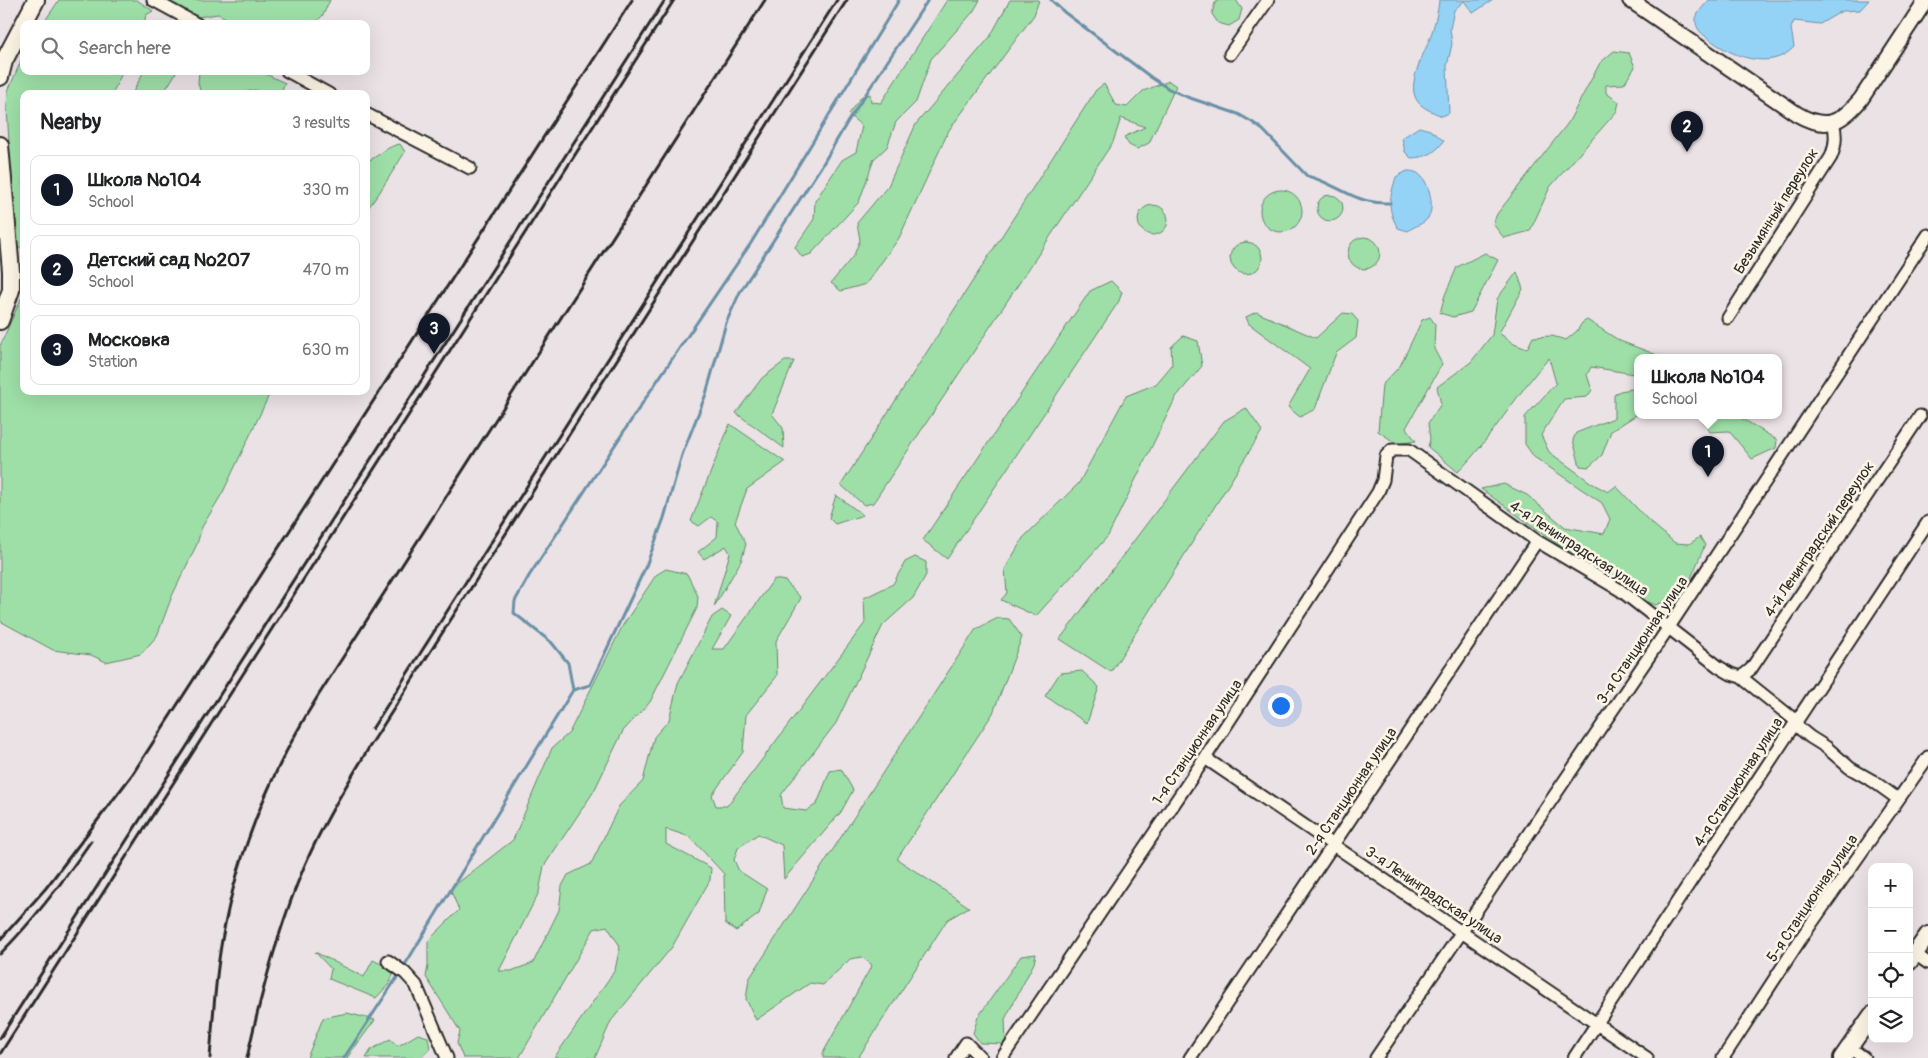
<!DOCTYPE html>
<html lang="en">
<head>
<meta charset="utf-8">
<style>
  :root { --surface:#fff; --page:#f2f2f2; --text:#202124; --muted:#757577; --line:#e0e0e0; --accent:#111827 }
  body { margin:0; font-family:Pangolin,sans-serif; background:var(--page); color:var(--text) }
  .controls { position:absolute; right:15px; bottom:15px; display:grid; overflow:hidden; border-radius:10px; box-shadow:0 5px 20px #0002 }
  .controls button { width:45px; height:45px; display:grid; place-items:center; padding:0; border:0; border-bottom:1px solid var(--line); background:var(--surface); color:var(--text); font:25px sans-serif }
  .you { position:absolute; left:1280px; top:705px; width:18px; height:18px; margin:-12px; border:4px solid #fff; border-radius:50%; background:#1a73e8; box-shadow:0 0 0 8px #1a73e833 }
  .badge { display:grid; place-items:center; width:32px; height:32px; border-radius:50%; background:var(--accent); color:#fff; font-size:16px; font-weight:700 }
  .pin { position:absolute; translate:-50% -41px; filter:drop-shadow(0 1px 2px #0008) }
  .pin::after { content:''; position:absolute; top:26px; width:18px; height:15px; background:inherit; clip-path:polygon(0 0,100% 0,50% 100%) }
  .popup { position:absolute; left:1634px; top:354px; width:148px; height:65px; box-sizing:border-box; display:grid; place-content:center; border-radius:10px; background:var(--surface); filter:drop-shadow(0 1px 4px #0005); font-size:16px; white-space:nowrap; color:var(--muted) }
  .popup b { font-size:19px; color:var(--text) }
  .popup::after { content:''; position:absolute; left:50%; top:100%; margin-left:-10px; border:10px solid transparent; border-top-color:var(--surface) }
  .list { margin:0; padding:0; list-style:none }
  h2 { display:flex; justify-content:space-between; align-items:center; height:65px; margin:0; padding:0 20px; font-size:21px }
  h2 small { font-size:16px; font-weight:400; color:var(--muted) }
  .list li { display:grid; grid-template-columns:32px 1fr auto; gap:15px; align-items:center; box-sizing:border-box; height:70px; margin:0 10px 10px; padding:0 10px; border:1px solid var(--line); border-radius:10px }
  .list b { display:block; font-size:19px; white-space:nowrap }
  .list p { margin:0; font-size:16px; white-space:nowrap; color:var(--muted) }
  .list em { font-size:16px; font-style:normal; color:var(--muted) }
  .icon { flex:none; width:28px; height:28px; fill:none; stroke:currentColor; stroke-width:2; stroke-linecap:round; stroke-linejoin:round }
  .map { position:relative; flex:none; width:1928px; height:1058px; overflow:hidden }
  .search { position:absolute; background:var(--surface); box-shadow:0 5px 20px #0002; left:20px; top:20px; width:350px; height:55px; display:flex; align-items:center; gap:12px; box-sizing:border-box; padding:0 18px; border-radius:10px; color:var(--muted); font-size:19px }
  .panel { position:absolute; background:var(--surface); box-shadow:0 5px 20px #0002; left:20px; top:90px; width:350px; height:305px; border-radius:10px }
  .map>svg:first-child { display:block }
  .green { fill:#9edfa8; stroke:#64856a }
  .water { fill:#95d3f6; stroke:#6b90a5 }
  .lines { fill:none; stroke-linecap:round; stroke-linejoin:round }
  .stream { stroke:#6b90a5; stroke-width:3 }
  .minor-casing { stroke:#2b2b2b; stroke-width:15 }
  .tertiary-casing { stroke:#2b2b2b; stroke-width:18 }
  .secondary-casing { stroke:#2b2b2b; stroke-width:20 }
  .minor { stroke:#fcf5e5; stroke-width:11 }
  .tertiary { stroke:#fcf5e5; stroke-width:14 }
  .secondary { stroke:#fcf5e5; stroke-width:16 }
  .rail { stroke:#2b2b2b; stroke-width:3 }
  .labels { text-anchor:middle; stroke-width:5; stroke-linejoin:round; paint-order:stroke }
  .street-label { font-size:15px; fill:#2b2b2b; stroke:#fcf5e5 }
</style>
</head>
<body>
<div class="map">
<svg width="1928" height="1058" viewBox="0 0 1928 1058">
  <rect width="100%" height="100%" fill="#ebe2e6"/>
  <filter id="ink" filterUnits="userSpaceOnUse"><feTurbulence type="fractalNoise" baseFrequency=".02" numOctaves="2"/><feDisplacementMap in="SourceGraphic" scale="10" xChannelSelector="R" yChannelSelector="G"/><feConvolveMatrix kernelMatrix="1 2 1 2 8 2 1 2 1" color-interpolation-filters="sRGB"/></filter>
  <g filter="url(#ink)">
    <path class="green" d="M59,0H137L153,11L146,15L144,24H43Z
      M166,0H330L323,15L314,24H226V18L218,14L198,17Z
      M947,0H980L973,12L931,59L916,102L896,122L887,147L874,159L859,202L811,254L802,257L795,247L814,219L815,201L842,160L856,152L862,126L848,114L862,96L870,94L871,102L881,103Z
      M1010,0H1039L1034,15L949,130L899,238L866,284L841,291L831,283L854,255L860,240L857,223L888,186L916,124L990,37Z
      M1219,0H1236L1242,9L1239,20L1229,26L1218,23L1212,14L1215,3Z
      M1614,51L1629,53L1635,67L1624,84L1606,85V93L1619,102L1617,111L1550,187L1530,231L1504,238L1493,224L1497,214L1568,123L1600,63Z
      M24,54V71H123L112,94H24V250L15,244L7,108L8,91Z
      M144,71H177L163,94H132Z
      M199,71H259L285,83L280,94H267L255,90L236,94H201L198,83Z
      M1169,81L1176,86L1149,143L1137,149L1129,145L1124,137L1145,127L1121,118L1113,142L873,503L864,505L841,485L1096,90L1104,84L1116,105L1127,107L1143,91Z
      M400,144L405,152L379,193L366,211V158L370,160C381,154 388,146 400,144Z
      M1260 211a21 21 0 1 1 42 0a21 21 0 1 1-42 0Z
      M1317 208a13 13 0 1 1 26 0a13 13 0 1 1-26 0Z
      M1138 220a15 15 0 1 1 30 0a15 15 0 1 1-30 0Z
      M1348 253a16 16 0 1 1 32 0a16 16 0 1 1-32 0Z
      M1230 258a16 16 0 1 1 32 0a16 16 0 1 1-32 0Z
      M1485,253L1498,260L1471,312L1453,317L1440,313L1445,295L1457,267Z
      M1517,272L1523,289L1499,333L1514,344L1527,349L1533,337L1552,336L1566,340L1577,331L1582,323L1587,320L1620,341L1665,358H1638V379L1634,374L1591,367L1587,375L1592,390L1587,397L1564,399L1541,435L1549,452L1593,484L1608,492L1616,486L1648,520L1675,543L1689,544L1700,537L1705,545L1691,578L1672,599L1655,605L1630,593L1629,580L1602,576L1481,489L1504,484L1527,495L1565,527L1604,534L1610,519L1602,503L1534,457L1525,444V417L1556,383L1549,358C1516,394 1492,438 1458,472L1428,447L1430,439L1428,423L1441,404L1437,387L1471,362L1492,335L1497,299Z
      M1111,281L1122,292L1119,301L947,559L923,540L1090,291Z
      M24,292V391H271L223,492L202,527L197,544L172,596L157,636L141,654L106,662L91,655L53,650L0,621V346Z
      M1256,312L1316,338L1343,313L1352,314L1358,321L1356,338L1336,353L1315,409L1300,417L1288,407L1310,369L1249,324L1246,317Z
      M1430,317L1435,324L1434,349L1442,364L1406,428L1416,441L1397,444L1378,431L1382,385L1400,366L1422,320Z
      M1183,336L1198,341L1202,366L1176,397L1108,536L1036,616L1001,600L1007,593L1005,569L1023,538L1079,483L1126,396L1156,384L1172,365L1171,347Z
      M785,361H794L772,414L783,428L784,448L736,413L762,378Z
      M1638,388V414L1611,431L1602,455L1589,467L1580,466L1573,440L1576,433L1614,418V395L1620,391Z
      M1246,408L1262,431L1111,672L1060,639L1224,421Z
      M1695,416H1738L1777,440L1776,448L1752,459L1729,431L1710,432L1700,417Z
      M730,424L785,462L747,489L735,522L746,544L741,561L714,607L730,553L726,546L704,559L698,552L717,537L718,522L711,517L699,526L691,521Z
      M836,495L863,515L835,524L829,518Z
      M915,557L926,562V575L913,598L883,625L836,723L781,795L783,808L806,811L817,804L830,771L841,769L853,790L841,812L784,879L782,845L758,834L738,848L734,860L739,871L767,889L759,914L736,931L725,923L724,874L690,837L666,829V844L711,868L710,880L672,947L611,1021L595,1058H554L615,970L620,946L607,926L594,929L519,1058H463L457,1043L460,1031L426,977L428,966V941L459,910L450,889L513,840L552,748L569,733L623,625L656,575L666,569L687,574L698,596L697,608L650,702L623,731L594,791L544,866L539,892L499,971H511L533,963L559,910L562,886L568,875L591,864L619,806L643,781L654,737L669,720L678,683L712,617L722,610L731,616L712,649H724L774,579L785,581L801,598L776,641L777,676L746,715L743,752L712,795L716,806H727L865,623L864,598L893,584L905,562Z
      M998,618L1009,619L1022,637L993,713L897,859L969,907L947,920L858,1058H823V1053L872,965L862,957L850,959L823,985L810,983L756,1020L746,999L749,979L976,629Z
      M1082,671L1099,687L1087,723L1045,696L1060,673Z
      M315,952L364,977L373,960L395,971L389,984L376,998L329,979L331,969Z
      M1036,954L1034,963L1005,1019L1006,1044L980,1043L973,1033L978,1017L1021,956Z
      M347,1013L375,1020L347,1058H307L323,1018Z
      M418,1034L428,1037L430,1049L420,1058H366L371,1050L390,1039L398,1046Z"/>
    <path class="water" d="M1439,0H1493L1473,13L1464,1L1454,10L1450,29L1452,44L1447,66L1449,113L1442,116C1433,112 1424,109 1418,102C1405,85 1424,55 1430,38C1434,26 1438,13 1439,0Z
      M1709,0H1869L1860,10L1842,11L1820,24L1794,21L1791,28L1794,47C1771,72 1730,56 1708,38C1703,35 1697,30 1696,23C1694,15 1704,6 1709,0Z
      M1419,127L1430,130L1444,141C1434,154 1427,157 1411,158L1405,152L1402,138Z
      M1407,171C1409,171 1412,171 1415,172C1428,176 1436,206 1428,218C1424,224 1414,226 1408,231L1398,228C1386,208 1390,198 1396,177Z"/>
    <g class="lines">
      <path class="stream" d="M1051,0L1064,12L1152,78L1169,89L1187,97L1238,114L1252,122L1263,130L1307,176C1330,181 1350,199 1374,202C1379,203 1385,203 1390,203
        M573,690L568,663L552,643L514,613L515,601L529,576L653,387L751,243L899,0
        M403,968L573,690L590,685L646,566L664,518L682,455L706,394L726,323L740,292L824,162L848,121L928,0
        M344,1058L400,973"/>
      <g class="minor-casing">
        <path id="minor" d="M153,0L197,24
          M1230,54L1268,0
          M287,71L329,94
          M366,114L470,168
          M1728,318L1831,157C1836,145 1837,135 1833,122
          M1741,677L1751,669L1920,416
          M1205,758L1647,1058
          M1915,954L1928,963
          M388,961L405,973L416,985L447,1058
          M1849,1047L1864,1058
          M956,1058L966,1043L981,1058
          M1002,1058L1205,758L1378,492L1383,480L1386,456L1392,450H1409L1537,541L1620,590L1719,667L1731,674L1741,677L1796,721L1799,728L1810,737L1826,747L1850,768L1873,781L1898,799
          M1190,1058L1537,541
          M1376,1058L1669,627L1928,235
          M1574,1058L1928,522
          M1723,1058L1802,937L1928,757"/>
      </g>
      <g class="tertiary-casing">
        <path id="tertiary" d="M1630,0L1797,114C1826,131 1841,123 1861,99L1926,0"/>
      </g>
      <g class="secondary-casing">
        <path id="secondary" d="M0,77L4,61L36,0
          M0,145L11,271V290L0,321
          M1909,962L1928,935
          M1842,1058L1872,1015"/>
      </g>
      <use href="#minor" class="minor"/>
      <use href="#tertiary" class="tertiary"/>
      <use href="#secondary" class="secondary"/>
      <path class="rail" d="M372,729L837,0
        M0,940L46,888L132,775L632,0
        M0,954C35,919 63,882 91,841
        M0,1038L665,0
        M0,1054L674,0
        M210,1058C213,1019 215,979 222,940C237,853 271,771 318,696L765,0
        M247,1058C261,993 278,929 304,867C322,825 346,786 370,746L847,0"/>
    </g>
  </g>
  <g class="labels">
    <g class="street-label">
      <text transform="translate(1776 211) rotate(-58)" y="5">Безымянный переулок</text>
      <text transform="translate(1819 539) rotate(-56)" y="5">4-й Ленинградский переулок</text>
      <text transform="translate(1579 548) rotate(33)" y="5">4-я Ленинградская улица</text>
      <text transform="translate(1642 640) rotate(-56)" y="5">3-я Станционная улица</text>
      <text transform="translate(1197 742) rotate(-56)" y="5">1-я Станционная улица</text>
      <text transform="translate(1738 782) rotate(-57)" y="5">4-я Станционная улица</text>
      <text transform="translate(1351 791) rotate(-56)" y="5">2-я Станционная улица</text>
      <text transform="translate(1434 895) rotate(34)" y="5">3-я Ленинградская улица</text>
      <text transform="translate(1812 898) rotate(-56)" y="5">5-я Станционная улица</text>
    </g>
  </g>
</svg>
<div class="controls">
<button>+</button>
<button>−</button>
<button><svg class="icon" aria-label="locate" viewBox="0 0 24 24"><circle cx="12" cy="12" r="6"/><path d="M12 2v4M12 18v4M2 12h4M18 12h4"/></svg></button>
<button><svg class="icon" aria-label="layers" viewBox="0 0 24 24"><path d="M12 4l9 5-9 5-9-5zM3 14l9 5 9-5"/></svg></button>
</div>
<div class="you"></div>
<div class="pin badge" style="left:1708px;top:477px">1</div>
<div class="popup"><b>Школа №104</b>School</div>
<div class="pin badge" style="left:1687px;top:152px">2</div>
<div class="pin badge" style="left:434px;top:354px">3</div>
<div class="search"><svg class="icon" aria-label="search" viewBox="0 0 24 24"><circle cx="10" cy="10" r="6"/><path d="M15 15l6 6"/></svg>Search here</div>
<section class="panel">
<h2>Nearby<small>3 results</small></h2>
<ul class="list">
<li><span class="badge">1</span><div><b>Школа №104</b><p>School</p></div><em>330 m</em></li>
<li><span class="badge">2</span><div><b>Детский сад №207</b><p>School</p></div><em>470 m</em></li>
<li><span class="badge">3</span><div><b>Московка</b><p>Station</p></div><em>630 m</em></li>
</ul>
</section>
</div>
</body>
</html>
